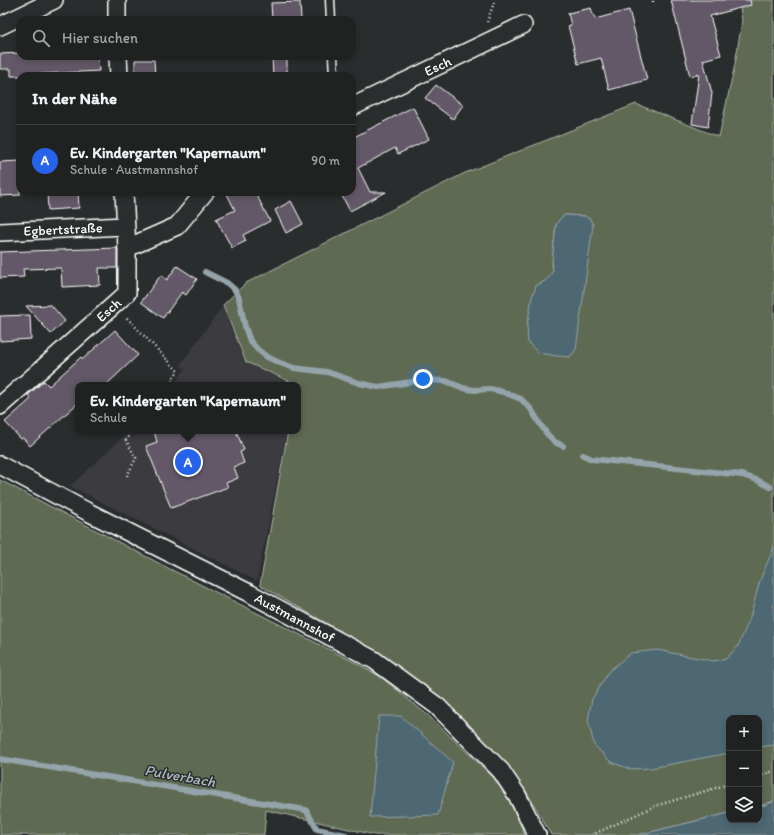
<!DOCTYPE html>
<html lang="de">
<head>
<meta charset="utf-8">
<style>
  :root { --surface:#202222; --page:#282a2a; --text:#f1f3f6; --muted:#a2a4a5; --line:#3d3f40; --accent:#2563eb }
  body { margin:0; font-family:Itim,sans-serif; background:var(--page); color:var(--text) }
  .controls { position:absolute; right:12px; bottom:12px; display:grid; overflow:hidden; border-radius:8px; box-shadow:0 2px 6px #0003 }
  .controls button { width:36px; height:36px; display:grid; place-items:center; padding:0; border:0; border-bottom:1px solid var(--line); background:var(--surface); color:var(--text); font:20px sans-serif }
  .you { position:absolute; left:423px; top:379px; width:14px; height:14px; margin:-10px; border:3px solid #fff; border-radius:50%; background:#1a73e8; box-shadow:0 0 0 6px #1a73e833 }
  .badge { display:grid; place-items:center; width:26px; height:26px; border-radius:50%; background:var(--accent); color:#fff; font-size:13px; font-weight:700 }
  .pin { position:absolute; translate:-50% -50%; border:2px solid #fff; box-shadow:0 1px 4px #0006 }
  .popup { position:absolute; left:75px; top:382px; width:226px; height:52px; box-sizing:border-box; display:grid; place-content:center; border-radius:8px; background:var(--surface); filter:drop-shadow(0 1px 3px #0005); font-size:13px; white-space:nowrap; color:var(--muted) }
  .popup b { font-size:15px; color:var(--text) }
  .popup::after { content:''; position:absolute; left:50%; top:100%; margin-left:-8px; border:8px solid transparent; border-top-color:var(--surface) }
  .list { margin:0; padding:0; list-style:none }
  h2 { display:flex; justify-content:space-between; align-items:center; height:52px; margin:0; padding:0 16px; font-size:17px }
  h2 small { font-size:13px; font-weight:400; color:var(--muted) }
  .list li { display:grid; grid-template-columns:26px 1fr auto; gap:12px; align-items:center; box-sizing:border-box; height:72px; padding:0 16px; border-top:1px solid var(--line) }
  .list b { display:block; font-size:15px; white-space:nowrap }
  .list p { margin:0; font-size:13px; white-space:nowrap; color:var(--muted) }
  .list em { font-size:13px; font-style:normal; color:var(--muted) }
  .icon { flex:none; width:22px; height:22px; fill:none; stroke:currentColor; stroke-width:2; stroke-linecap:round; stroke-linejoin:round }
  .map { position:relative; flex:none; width:774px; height:835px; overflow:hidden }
  .search { position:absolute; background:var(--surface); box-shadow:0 2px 6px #0003; left:16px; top:16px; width:340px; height:44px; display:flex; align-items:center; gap:10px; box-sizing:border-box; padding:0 14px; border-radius:12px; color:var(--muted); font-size:15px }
  .panel { position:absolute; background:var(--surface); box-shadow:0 2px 6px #0003; left:16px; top:72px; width:340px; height:124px; border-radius:12px }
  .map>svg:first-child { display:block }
  .built { fill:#3b3a3f }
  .green { fill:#5e6b52; stroke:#aeb5a8; fill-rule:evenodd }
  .water { fill:#4d6772; stroke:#94a4aa }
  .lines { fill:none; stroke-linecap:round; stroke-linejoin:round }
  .stream { stroke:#94a4aa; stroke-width:6 }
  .building { fill:#635968; stroke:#fff }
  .service-casing { stroke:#fff; stroke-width:11 }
  .minor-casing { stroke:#fff; stroke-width:20 }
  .path { stroke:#fff; stroke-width:2.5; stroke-dasharray:1 3; stroke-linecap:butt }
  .service { stroke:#2a2d2e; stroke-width:8 }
  .minor { stroke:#2a2d2e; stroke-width:17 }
  .labels { text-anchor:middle; stroke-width:3; stroke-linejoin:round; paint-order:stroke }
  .street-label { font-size:14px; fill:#fff; stroke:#2a2d2e }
  .water-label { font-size:15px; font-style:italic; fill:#afbbc0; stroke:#2a2d2e }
</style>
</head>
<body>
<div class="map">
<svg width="774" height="835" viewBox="0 0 774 835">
  <rect width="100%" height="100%" fill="#2a2d2e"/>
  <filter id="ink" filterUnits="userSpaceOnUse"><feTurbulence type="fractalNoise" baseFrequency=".025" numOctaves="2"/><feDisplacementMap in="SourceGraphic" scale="8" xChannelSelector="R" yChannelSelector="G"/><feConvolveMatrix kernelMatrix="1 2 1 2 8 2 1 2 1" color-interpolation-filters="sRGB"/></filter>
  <g filter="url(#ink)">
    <path class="built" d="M222,307L245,362L295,385H173L185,369L180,365Z
      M138,431H287L257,581L70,486L126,434L133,438Z"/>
    <path class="green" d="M739,0H774V801L759,806V718H729V813L638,835H551L528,794L496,753L446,702L378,653L260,585L288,431H298V385L246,362L223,305L246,283L465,173L636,104L719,137L735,64L742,21ZM565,215L585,216L527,326L536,286L545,281L551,276L553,270L552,263L556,225L559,220Z
      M0,480L168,568L358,664L381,677L430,717L494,778L510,802L525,835H375L266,810L264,835H0Z"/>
    <path class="water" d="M564,215L585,216L590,219L593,225L576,349L570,357L557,356L538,353L528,342L527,326L532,297L536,286L545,281L550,276L553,270L552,263L556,225L559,220Z
      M774,547V745L759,747V718H729V753L651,768L630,769L611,762L594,745L588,720L592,699L609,671L631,653L657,650L713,661L726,659L738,646L750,618L760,580Z
      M379,716H401L453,762L438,815L370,817Z
      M774,801V835H638L729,813V820H759V806L767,805Z"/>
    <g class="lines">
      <path class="stream" d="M205,272L227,283L235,290L239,298L245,327L250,341L258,350L267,357L280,363L294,368L327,372L359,383L378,387L424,380L446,381L463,388L474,390L490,389L503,392L521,399L531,409L540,424L547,434L555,442L563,446
        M583,455L592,459L742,475L757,480L770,487
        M0,759L306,810L317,829L346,835"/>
    </g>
    <path class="building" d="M671,0H750L751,5L710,16L721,55L703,60L712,93L708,127L692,124L699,74L690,76Z
      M300,2L301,20H272L271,3Z
      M591,8L593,15H594L595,19L629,10L647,80L609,90L601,58L578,64L568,26L571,25L568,13Z
      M20,53V56H98L99,71L40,74L38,76H11V69H0V54Z
      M287,56V76H273L272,57Z
      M135,60H154L155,76H135Z
      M436,85L463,105L453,119L425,98Z
      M413,107L429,139L398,154L395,148L358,168L370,192H386L350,211L340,192H352V138Z
      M20,161V195L0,196V162Z
      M47,192H78L79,208L48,210Z
      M226,192H255L270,221L243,235L246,241L232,248L216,219L235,210Z
      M291,201L303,224L286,233L275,210Z
      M117,248V268H99L100,285L62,287L61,268L23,269L24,277L0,278V252Z
      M177,266L197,279L186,295L182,292L163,318L141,302L161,275L167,280Z
      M51,305L65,321L51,334L26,306Z
      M30,315L31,339L0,341V316Z
      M115,330L138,355L106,385H78V403L30,446L23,438L21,439L5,422L31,399L28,395L44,381L49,386L81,357L83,359Z
      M154,431H236L244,450L240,452L244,463L234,467L238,478L226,483L228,487L171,508L146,446L157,442Z"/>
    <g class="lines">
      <g class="service-casing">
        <path id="service" d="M330,0L331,20
          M333,56L334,76"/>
      </g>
      <g class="minor-casing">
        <g id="minor">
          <path d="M117,0V20"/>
          <path d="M0,26L54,0"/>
          <path d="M118,56L119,76"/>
          <path id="s1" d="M352,107L523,25"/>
          <path id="s2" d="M0,232L125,226"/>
          <path d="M127,248L177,226L205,192"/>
          <path id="s3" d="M0,406L115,304L127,293V248L124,192"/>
          <path id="s4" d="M0,465L90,513L251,594L374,660L437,706L501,771L517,795L537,835"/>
        </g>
      </g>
      <path class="path" d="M653,2V0
        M487,22L495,0
        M127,318L178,371L168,385
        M127,476L136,458L126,440L133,431
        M759,776L774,771
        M592,835L655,806L729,784"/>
      <use href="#service" class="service"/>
      <use href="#minor" class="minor"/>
    </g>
  </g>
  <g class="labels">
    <g class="street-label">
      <text dy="5" stroke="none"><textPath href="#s1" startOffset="95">Esch</textPath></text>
      <text dy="5" stroke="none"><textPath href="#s2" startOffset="63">Egbertstraße</textPath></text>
      <text dy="5" stroke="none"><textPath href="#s3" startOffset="145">Esch</textPath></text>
      <text dy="5" stroke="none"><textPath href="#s4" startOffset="332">Austmannshof</textPath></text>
    </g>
    <g class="water-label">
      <text transform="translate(180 776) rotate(10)" y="5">Pulverbach</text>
    </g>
  </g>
</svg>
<div class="controls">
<button>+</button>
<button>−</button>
<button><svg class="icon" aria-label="layers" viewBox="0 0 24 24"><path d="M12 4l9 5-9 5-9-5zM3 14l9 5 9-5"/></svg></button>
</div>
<div class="you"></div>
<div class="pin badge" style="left:188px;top:462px">A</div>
<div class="popup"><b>Ev. Kindergarten &quot;Kapernaum&quot;</b>Schule</div>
<div class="search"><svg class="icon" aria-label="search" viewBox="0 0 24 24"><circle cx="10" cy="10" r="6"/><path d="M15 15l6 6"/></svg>Hier suchen</div>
<section class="panel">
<h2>In der Nähe<small></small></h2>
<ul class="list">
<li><span class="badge">A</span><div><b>Ev. Kindergarten &quot;Kapernaum&quot;</b><p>Schule · Austmannshof</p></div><em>90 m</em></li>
</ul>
</section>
</div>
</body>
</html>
